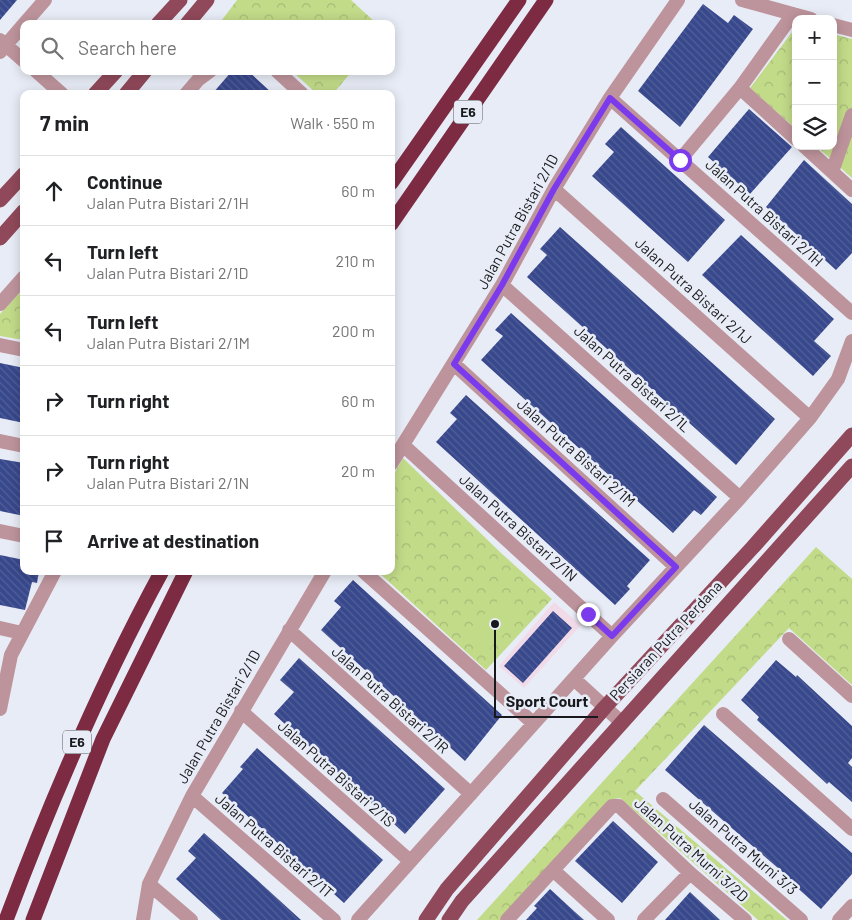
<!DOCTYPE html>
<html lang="en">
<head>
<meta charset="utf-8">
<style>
  :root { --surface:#fff; --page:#f6f6f6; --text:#202124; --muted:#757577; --line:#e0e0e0 }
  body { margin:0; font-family:Barlow,sans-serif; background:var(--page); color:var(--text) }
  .controls { position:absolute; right:15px; top:15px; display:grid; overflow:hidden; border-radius:10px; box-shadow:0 2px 12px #0003 }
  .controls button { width:45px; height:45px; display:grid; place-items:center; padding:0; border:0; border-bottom:1px solid var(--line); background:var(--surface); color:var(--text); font:25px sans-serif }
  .stop { position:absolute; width:15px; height:15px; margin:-11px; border:4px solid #7c3aed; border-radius:50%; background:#fff }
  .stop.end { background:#7c3aed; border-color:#fff; box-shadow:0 1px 5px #0008 }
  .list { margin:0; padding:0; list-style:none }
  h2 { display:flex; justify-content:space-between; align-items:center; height:65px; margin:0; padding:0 20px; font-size:21px }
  h2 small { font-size:16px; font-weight:400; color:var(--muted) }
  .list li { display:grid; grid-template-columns:32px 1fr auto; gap:15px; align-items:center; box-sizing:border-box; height:70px; padding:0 20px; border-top:1px solid var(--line) }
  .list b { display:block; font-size:19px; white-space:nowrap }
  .list p { margin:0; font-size:16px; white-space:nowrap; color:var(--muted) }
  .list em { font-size:16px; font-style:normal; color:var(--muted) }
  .icon { flex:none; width:28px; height:28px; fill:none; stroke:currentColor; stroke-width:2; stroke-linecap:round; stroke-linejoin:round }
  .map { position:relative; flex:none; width:852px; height:920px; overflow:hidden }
  .search { position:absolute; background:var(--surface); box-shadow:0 2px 12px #0003; left:20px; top:20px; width:375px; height:55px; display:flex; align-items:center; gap:12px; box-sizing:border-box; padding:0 18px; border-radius:10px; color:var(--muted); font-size:19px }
  .panel { position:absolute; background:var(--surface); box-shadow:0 2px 12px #0003; left:20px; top:90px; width:375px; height:485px; border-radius:10px }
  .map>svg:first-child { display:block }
  .commercial { fill:#f1dbe8 }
  .park { fill:url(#park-crowns) }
  .pitch { fill:#c2db89 }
  .building { fill:url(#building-back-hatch) }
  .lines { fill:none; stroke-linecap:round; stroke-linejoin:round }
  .minor { stroke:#be949c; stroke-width:14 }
  .major { stroke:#90495a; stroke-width:15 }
  .highway { stroke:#7d2b43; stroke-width:15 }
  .route { stroke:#7c3aed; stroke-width:6 }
  .labels { text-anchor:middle; stroke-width:5; stroke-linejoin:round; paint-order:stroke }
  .shield { fill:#e8ecf6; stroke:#56585d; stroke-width:1 }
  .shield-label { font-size:14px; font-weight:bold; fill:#17181c }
  .street-label { font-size:15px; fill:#17181c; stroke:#e8ecf6 }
  .leader { fill:none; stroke:#17181c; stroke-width:2 }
  .callout-dot { fill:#17181c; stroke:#e8ecf6; stroke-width:2 }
  .callout-label { font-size:16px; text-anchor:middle; font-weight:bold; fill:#17181c; stroke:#e8ecf6; stroke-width:5; stroke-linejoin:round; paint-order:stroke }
</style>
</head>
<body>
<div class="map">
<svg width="852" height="920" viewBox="0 0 852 920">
  <defs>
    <pattern id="park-crowns" width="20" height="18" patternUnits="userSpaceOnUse" patternTransform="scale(1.25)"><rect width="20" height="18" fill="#c2db89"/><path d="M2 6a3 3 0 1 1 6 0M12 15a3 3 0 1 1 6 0" fill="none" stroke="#a6bb76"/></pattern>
    <pattern id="building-back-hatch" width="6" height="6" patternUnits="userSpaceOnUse" patternTransform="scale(1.25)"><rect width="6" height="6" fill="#38488d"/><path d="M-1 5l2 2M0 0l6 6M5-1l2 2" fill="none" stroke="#525f96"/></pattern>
  </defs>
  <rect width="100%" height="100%" fill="#e8ecf6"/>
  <path class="commercial" d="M554,602L581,625L524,688L499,666Z"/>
  <path class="park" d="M237,0H351L377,24H219Z
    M796,27V129L750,88Z
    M833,34L852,39V178L816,146H833Z
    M292,71H352L333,94H317Z
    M24,288V340L0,336V314Z
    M403,458L501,553L552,599L486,670L377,571H391V479Z
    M816,547L852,579V685L789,628L635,791L787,920H758L620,798L609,800L500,920H477Z"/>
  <path class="pitch" d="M391,507L408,518L391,544Z
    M502,597L522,617L487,651L467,631Z"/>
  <path class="building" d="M0,0H17L0,20Z
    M703,4L728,23L734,15L753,29L680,127L638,91Z
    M232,71H248L273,94H212Z
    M749,109L792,147L750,194L708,157Z
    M621,127L725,220L688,262L592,176L614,152L605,144Z
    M804,160L852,204V253L836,270L766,207Z
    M560,227L775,419L736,465L527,277L547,255L540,249Z
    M741,235L834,319L814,341L831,356L813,376L702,275Z
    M511,313L717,497L701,515L694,510L673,533L481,360L503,336L495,330Z
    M0,363L24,368V423L0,418Z
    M466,395L650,560L627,586L630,589L615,605L436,442L457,419L450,413Z
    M0,459L24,463V516L0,511Z
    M0,555L24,560V571H39L37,583L32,582L25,610L0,605Z
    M353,580L502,715L465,761L321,630L341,607L334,601Z
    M553,611L572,628L523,683L504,666Z
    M299,658L445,789L405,834L274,714L294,692L280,680Z
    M776,660L796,677L797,675L852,726V758L848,763L852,767V802L829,782L827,784L757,720L759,717L741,700Z
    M704,725L852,853V874L821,909L793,884L794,882L665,770Z
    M257,748L383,860L344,903L222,793L243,769L240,767Z
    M613,821L658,862L622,903L575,861Z
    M204,833L256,879L301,920H221L176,879L196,858L188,851Z
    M550,889L575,912L584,920H526L537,908L534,906Z
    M690,892L706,907L720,920H665Z"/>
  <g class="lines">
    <path class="minor" d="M742,0L811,19
      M24,24L45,0
      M833,25L852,30
      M0,40L24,61
      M0,52L24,24
      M36,71L62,94
      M277,71L302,94
      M740,88L796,139
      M186,94L198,80L210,71
      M610,98L852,313
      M804,146L852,190
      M680,160L740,88L793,14
      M832,172L852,115
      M554,189L810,418
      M502,285L740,498
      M0,304L24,277
      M0,345L24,350
      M454,364L676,567
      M0,441L24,446
      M403,445L612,636
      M391,464L502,285L554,189L610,98L678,0
      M0,531L24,536
      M363,571L533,723
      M0,628L22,633
      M289,630L471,794
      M789,639L852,696
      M574,679L621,722
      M0,709L11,655L55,571
      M241,711L410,861
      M723,714L852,829
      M192,796L334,920
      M663,799L801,920
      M553,870L608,920
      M149,884L191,920
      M143,920L149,884L192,796L325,571
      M358,920L612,636L740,498L810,418L838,379L852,341
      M507,920L612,806H619L690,873L745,920
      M644,920L690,873
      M839,920L852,906"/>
    <path class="major" d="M158,24L180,0
      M187,24L207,0
      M95,94L116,71
      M126,94L145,71
      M0,200L24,174
      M0,238L24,211
      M426,920L447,889L605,707L753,547L852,435
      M449,920L462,901L852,466"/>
    <path class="highway" d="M391,183L519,0
      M391,224L546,0
      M6,920C51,800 101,683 162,571
      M33,920L103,739L186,571"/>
  </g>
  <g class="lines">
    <path class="route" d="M588,614L612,636L676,567L454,364L502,285L554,189L610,98L680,160"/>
  </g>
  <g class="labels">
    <g class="shield">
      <rect x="454" y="100.5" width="28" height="23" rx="4"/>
      <rect x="63" y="730.5" width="28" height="23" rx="4"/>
    </g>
    <g class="shield-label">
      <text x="468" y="117">E6</text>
      <text x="77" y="747">E6</text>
    </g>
    <g class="street-label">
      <text transform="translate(764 213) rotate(42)" y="5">Jalan Putra Bistari 2/1H</text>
      <text transform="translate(518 222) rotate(-61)" y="5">Jalan Putra Bistari 2/1D</text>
      <text transform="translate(693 291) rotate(42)" y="5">Jalan Putra Bistari 2/1J</text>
      <text transform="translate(632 379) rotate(42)" y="5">Jalan Putra Bistari 2/1L</text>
      <text transform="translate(576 453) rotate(42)" y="5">Jalan Putra Bistari 2/1M</text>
      <text transform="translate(518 528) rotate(42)" y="5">Jalan Putra Bistari 2/1N</text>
      <text transform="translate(666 641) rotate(-47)" y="5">Persiaran Putra Perdana</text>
      <text transform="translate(390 700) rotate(42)" y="5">Jalan Putra Bistari 2/1R</text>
      <text transform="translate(219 717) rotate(-60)" y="5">Jalan Putra Bistari 2/1D</text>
      <text transform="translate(336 774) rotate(42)" y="5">Jalan Putra Bistari 2/1S</text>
      <text transform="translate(274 846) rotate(41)" y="5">Jalan Putra Bistari 2/1T</text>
      <text transform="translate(743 847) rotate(41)" y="5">Jalan Putra Murni 3/3</text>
      <text transform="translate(691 850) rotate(42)" y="5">Jalan Putra Murni 3/2D</text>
    </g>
  </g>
  <path class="leader" d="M495 624L495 717H598"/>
  <circle class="callout-dot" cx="495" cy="624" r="5"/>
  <g class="callout-label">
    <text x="547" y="707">Sport Court</text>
  </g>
</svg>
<div class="controls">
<button>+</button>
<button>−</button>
<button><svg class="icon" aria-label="layers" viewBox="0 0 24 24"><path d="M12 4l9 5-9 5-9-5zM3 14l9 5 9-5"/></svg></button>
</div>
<div class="stop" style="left:680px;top:160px"></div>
<div class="stop end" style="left:588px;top:614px"></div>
<div class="search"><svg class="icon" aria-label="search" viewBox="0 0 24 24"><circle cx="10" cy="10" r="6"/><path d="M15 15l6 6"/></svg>Search here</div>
<section class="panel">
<h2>7 min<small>Walk · 550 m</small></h2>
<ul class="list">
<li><svg class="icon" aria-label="ahead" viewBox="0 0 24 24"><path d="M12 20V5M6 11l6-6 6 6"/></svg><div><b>Continue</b><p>Jalan Putra Bistari 2/1H</p></div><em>60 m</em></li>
<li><svg class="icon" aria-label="left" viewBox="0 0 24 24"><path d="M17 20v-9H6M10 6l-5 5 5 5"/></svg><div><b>Turn left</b><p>Jalan Putra Bistari 2/1D</p></div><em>210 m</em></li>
<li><svg class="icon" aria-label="left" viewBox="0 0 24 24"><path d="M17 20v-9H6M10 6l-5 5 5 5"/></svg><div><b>Turn left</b><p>Jalan Putra Bistari 2/1M</p></div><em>200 m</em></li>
<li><svg class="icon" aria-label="right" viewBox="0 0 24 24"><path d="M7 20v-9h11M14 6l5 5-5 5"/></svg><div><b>Turn right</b></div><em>60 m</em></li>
<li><svg class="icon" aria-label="right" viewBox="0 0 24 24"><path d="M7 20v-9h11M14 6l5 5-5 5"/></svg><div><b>Turn right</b><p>Jalan Putra Bistari 2/1N</p></div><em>20 m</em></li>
<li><svg class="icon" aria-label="arrive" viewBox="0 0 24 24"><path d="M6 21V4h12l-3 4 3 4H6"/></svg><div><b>Arrive at destination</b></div></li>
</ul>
</section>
</div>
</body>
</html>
